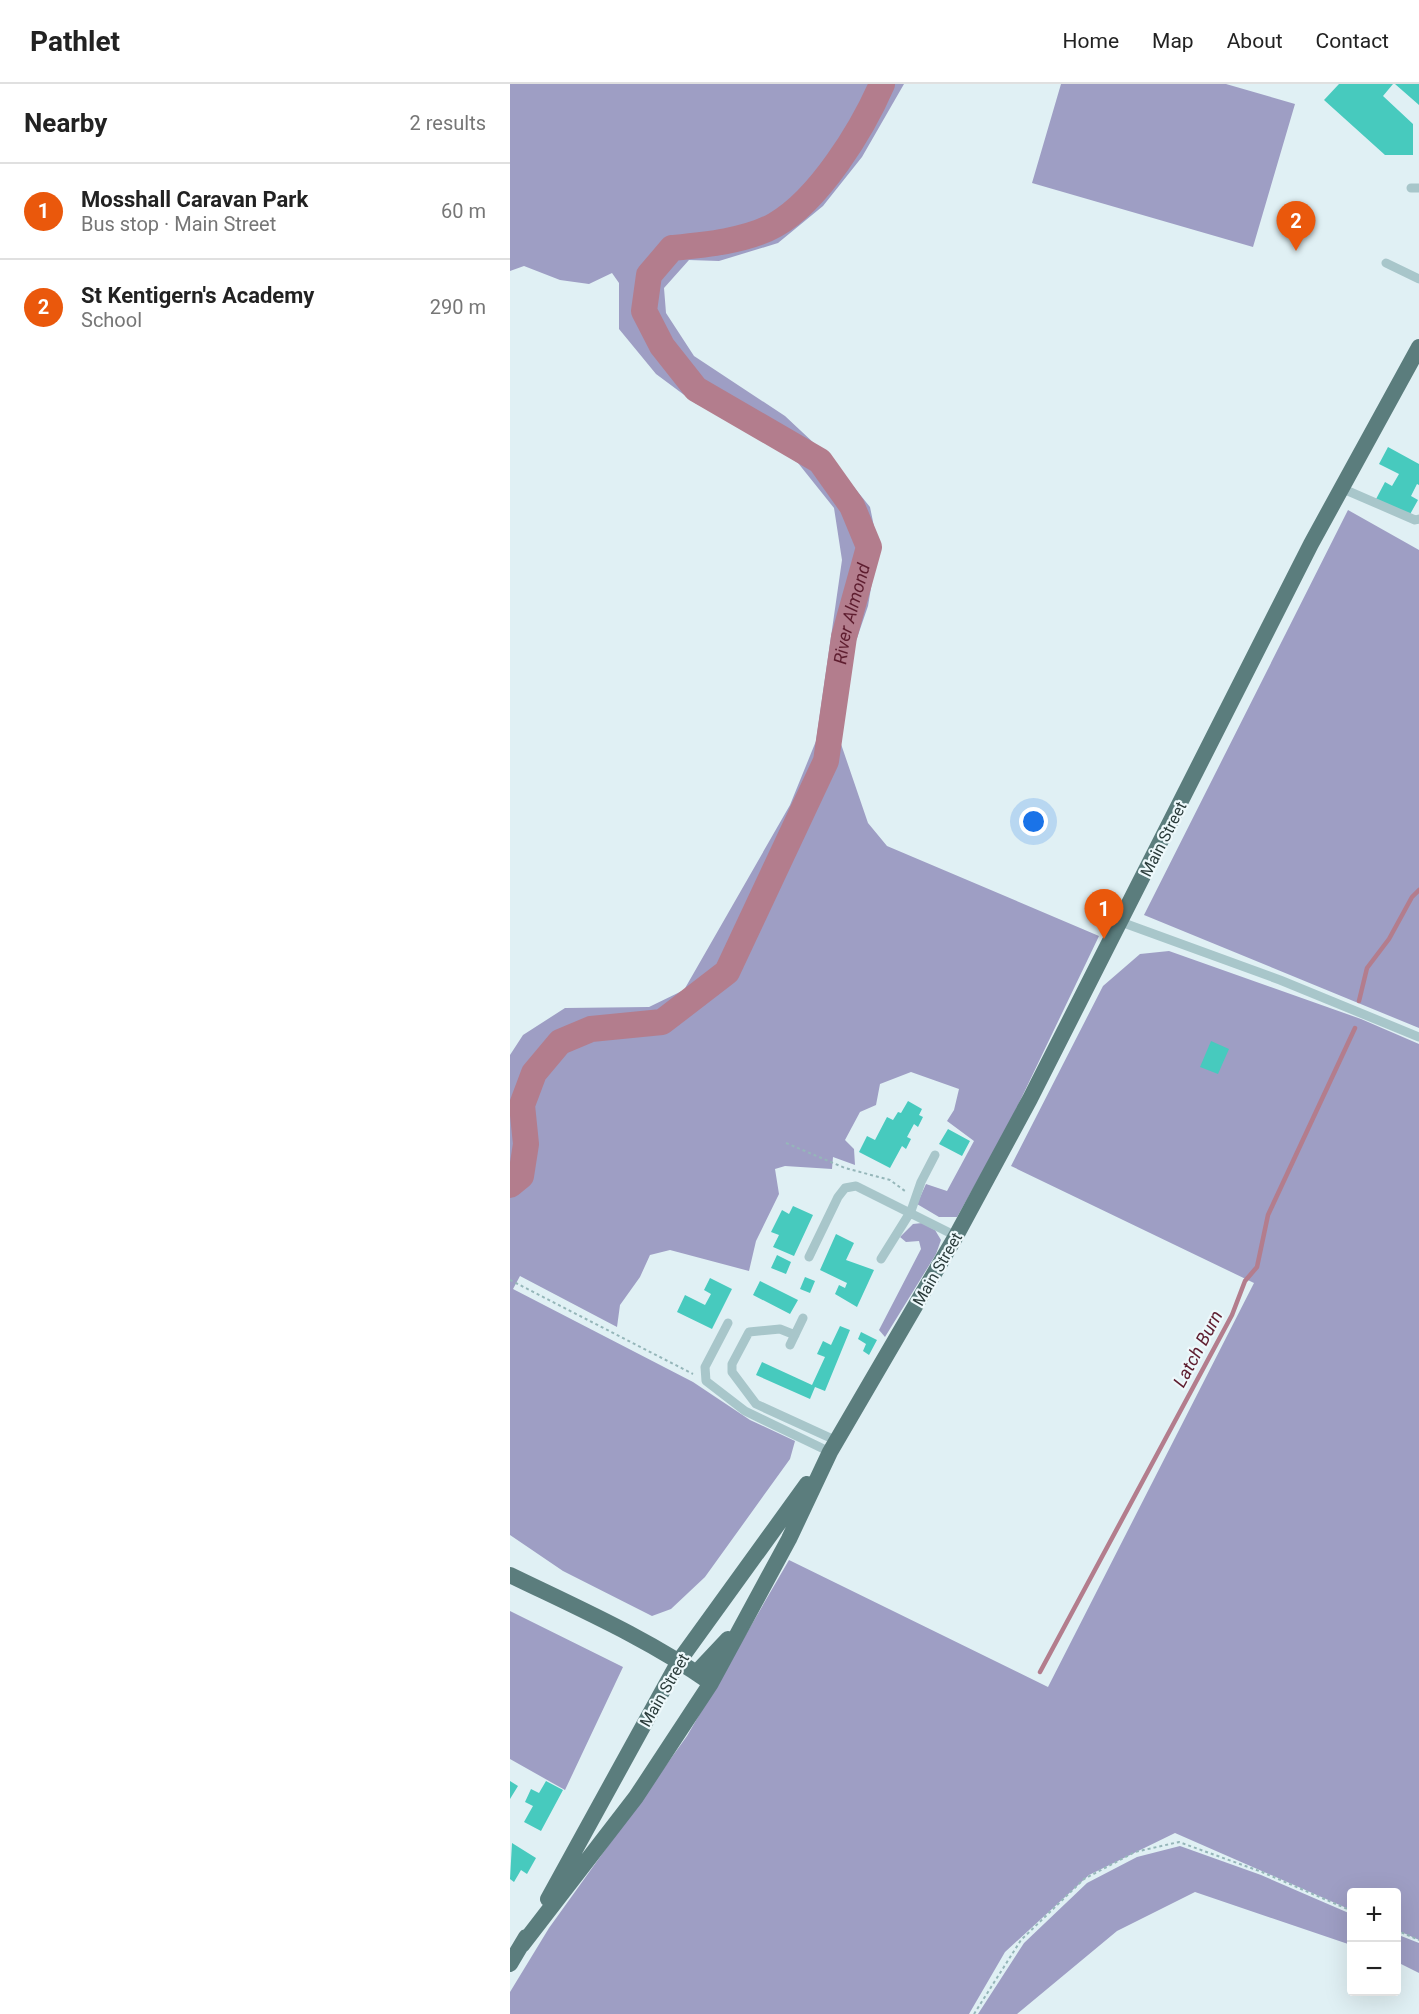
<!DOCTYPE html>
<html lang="en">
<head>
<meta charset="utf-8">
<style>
  :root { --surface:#fff; --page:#f6f6f6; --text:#222; --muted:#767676; --line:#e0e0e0; --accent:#ea580c }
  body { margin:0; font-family:Roboto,sans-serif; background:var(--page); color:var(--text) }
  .controls { position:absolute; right:18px; bottom:18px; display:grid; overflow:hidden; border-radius:6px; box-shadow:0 6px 24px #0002 }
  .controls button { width:54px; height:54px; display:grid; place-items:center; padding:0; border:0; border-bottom:2px solid var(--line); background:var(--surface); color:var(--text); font:30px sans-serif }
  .you { position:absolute; left:524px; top:738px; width:21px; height:21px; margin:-15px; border:4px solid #fff; border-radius:50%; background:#1a73e8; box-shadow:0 0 0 9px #1a73e833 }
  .badge { display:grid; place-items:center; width:39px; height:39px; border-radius:50%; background:var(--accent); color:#fff; font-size:20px; font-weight:700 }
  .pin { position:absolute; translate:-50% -50px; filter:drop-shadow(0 2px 3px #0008) }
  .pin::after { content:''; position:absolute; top:32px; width:21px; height:18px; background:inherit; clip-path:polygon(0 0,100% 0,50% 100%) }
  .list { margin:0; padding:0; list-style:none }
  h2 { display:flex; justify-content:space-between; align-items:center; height:78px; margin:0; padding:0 24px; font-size:26px }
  h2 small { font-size:20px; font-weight:400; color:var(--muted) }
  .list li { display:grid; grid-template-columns:39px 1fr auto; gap:18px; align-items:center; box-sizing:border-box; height:96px; padding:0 24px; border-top:2px solid var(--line) }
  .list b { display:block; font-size:22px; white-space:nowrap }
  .list p { margin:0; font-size:20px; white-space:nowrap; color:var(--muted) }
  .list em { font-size:20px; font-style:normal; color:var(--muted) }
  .map { position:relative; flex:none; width:909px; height:1930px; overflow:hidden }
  header { display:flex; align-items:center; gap:36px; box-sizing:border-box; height:84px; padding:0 30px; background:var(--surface); border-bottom:2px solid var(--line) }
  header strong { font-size:28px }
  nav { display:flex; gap:33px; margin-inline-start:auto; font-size:21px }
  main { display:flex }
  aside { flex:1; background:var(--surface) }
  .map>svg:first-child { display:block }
  .green { fill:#9e9ec4 }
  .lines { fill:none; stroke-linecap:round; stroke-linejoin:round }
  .stream { stroke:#b37d8d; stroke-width:4.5 }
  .river { stroke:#b37d8d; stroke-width:26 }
  .building { fill:#47cabe }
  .path { stroke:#95b6b9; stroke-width:2; stroke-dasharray:3 3; stroke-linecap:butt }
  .service { stroke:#a8c6ca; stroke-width:9 }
  .primary { stroke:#5b7d7d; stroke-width:16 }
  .labels { text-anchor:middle; stroke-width:4.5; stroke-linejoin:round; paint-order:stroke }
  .street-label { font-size:16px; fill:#2a3b3a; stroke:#edf8fb }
  .water-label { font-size:18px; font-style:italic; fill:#5e1d2f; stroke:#edf8fb }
</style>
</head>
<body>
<header>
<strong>Pathlet</strong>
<nav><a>Home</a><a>Map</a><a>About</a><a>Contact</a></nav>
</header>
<main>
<aside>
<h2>Nearby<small>2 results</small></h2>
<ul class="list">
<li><span class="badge">1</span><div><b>Mosshall Caravan Park</b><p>Bus stop · Main Street</p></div><em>60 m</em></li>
<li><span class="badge">2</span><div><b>St Kentigern's Academy</b><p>School</p></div><em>290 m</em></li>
</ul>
</aside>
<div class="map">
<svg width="909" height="1930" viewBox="0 0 909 1930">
  <rect width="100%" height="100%" fill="#e0f0f4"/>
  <path class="green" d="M0,0H394L352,73L313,122L268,159L209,177L179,176L154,204L156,229L184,272L275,332L322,376L360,423L368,462L358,522L335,589L331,660L358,739L377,762L589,852L496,1046L447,1133H429L407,1120L416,1100L437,1107L464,1057L437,1037L444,1026L449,1005L401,988L370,1000L366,1021L350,1028L335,1056L344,1065L345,1081L323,1073L322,1085L275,1082L265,1085L269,1110L246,1157L239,1187L160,1166L140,1171L130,1193L110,1221L107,1243L10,1192L3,1205L183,1298L240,1336L285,1357L280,1375L195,1493L161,1525L142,1532L53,1487L0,1451V971L13,951L55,924L139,923L174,906L280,721L306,657L332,476L324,424L288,379L257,357L185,319L146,290L109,245V199L102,189L79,200L50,196L14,182L0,187Z
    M551,0H716L785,20L743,163L522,99Z
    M838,426L909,466V944L634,831Z
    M659,867L851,935L909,960V1856L887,1846L886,1808H842L841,1826L665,1749L579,1791L495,1868L459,1930H0V1908L39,1844L177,1652L279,1476L538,1603L744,1199L501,1082L593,902L630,870Z
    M412,1139L425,1146L431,1156L426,1170L375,1253L369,1246L411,1165L409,1157L396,1158L390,1153L403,1140Z
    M0,1527L113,1583L55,1706L0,1675Z
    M670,1762L751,1791L841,1830V1861L685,1808L607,1847L507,1930H468L514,1859L577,1799L627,1773Z
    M886,1850L909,1859V1889L887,1878Z"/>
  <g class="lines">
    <path class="stream" d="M849,917L857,884L879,855L902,813L909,806
      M530,1588L722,1231L735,1197L747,1183L758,1131L845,944"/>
    <path class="river" id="s1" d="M0,1101L11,1092L16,1060L12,1021L24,989L50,958L81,945L152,938L217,888L316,677L334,553L359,463L342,422L310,377L186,305L152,262L134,227L139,191L162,164C193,161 237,157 265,141C309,116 352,46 372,0"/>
  </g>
  <path class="building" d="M829,0H883L873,12L903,40V71H875L814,16Z
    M885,0H909V21Z
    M878,363L909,380V401L907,400L901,412L908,416L898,434L865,417L875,398L882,402L889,390L869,380Z
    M701,957L719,965L708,990L690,983Z
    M398,1017L412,1025L409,1031L413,1033L408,1043L404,1040L397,1053L401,1055L396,1065L392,1062L380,1084L349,1068L357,1052L365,1056L377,1033L383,1036L388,1028L391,1029Z
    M438,1045L460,1057L452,1072L429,1060Z
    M283,1122L303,1131L284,1172L263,1163L269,1151L261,1148L272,1126L279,1130Z
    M326,1150L344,1159L336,1176L364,1186L347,1223L325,1210L329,1201L335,1204L337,1199L310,1186Z
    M267,1171L281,1178L276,1190L261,1184Z
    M295,1193L305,1197L300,1209L290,1205Z
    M200,1194L222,1205L202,1245L167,1228L175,1211L195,1221L201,1210L194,1206Z
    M250,1197L288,1216L280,1230L243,1211Z
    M330,1242L340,1246L315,1307L305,1303L300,1315L246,1291L252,1278L302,1301L315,1273L307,1270L313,1257L321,1261Z
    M351,1248L367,1256L359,1271L353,1267L356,1260L348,1255Z
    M0,1697L8,1702L0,1715Z
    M36,1697L53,1706L31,1747L14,1738L23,1722L15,1718L21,1705L29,1709Z
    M2,1759L26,1774L17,1790L11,1786L4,1798L0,1795Z"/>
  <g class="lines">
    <path class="path" d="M276,1059L335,1084L380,1096L395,1107
      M0,1196L183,1290
      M886,1846L909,1856
      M464,1930L511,1856L574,1795L625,1768L669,1758L752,1788L842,1827"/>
    <path class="service" d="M901,104H909
      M876,179L909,195
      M831,404L905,436L909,435
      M611,838L770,896L909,953
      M299,1173L328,1113L335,1104L346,1102L446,1152
      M371,1175L401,1127L411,1098L425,1071
      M218,1239L195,1283L196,1297L235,1327L320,1368
      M285,1251L270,1245L239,1248L222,1280V1288L246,1320L327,1357
      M280,1261L293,1234"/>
    <path class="primary" d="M0,1491C68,1524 139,1555 201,1599
      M186,1589L218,1555
      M38,1815L169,1577L297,1400
      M12,1861L126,1713L201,1599L279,1455L320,1368L446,1152L520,1015L801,460L909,263
      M0,1880L16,1853"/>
  </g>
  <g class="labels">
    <g class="street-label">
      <text transform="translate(653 755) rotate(-63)" y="6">Main Street</text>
      <text transform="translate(427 1185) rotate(-60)" y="6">Main Street</text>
      <text transform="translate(154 1606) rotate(-60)" y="6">Main Street</text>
    </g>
    <g class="water-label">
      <text dy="6" stroke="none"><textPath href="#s1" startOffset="730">River Almond</textPath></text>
      <text transform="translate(688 1265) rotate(-62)" y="6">Latch Burn</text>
    </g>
  </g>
</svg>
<div class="controls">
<button>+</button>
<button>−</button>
</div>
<div class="you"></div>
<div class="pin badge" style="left:594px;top:855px">1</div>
<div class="pin badge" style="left:786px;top:167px">2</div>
</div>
</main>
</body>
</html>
